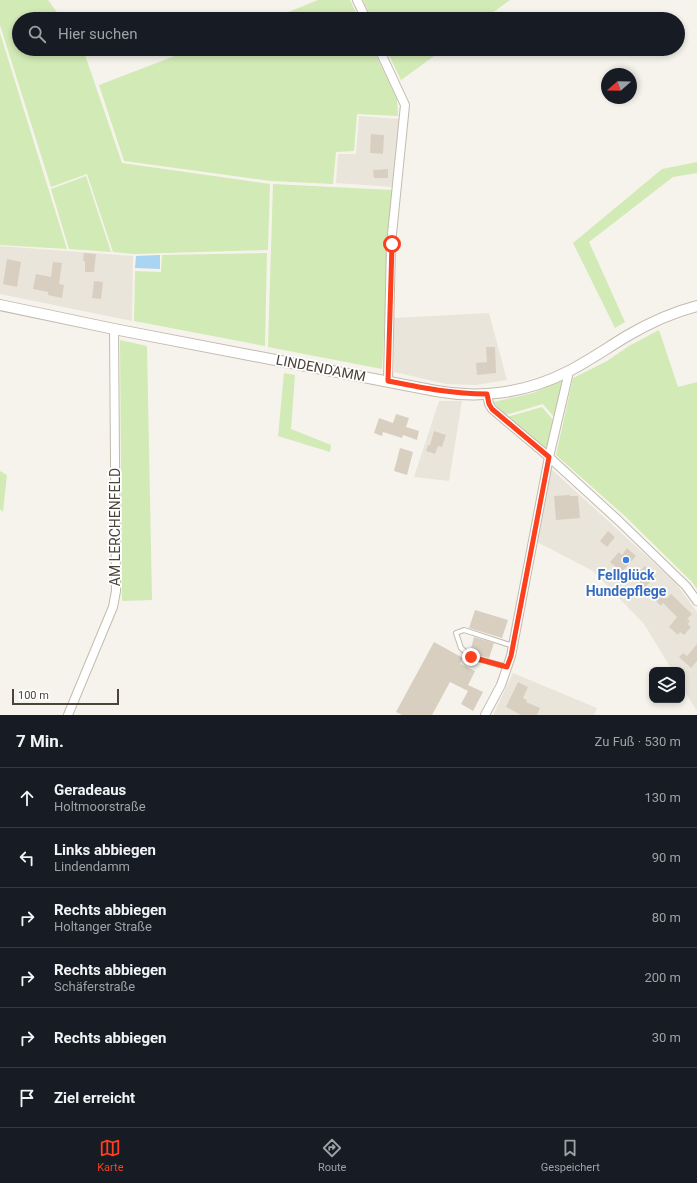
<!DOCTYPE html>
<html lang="de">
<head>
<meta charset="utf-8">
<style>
  :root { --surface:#171b24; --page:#20242c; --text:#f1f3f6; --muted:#9ea1a6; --line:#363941; --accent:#fc3f1d }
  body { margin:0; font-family:Roboto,sans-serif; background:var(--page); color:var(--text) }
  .controls { position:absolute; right:12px; bottom:12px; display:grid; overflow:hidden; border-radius:8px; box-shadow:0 2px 6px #0003 }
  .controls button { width:36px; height:36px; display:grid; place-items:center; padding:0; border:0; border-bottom:1px solid var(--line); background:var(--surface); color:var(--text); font:20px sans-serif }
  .compass { position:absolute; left:601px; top:68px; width:36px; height:36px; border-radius:50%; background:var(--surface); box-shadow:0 2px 6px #0003; rotate:250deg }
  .scale { position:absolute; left:12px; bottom:10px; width:107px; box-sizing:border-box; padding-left:4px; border:2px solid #4b4439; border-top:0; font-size:11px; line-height:14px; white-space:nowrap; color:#4b4439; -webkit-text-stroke:3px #fff; paint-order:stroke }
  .stop { position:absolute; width:12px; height:12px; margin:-9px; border:3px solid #fc3f1d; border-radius:50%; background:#fff }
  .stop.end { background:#fc3f1d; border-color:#fff; box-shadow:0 1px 4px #0008 }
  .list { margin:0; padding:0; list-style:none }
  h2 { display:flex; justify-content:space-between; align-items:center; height:52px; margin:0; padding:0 16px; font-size:17px }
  h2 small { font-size:13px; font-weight:400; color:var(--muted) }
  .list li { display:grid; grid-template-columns:26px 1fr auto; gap:12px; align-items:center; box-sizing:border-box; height:60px; padding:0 16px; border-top:1px solid var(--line) }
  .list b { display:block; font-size:15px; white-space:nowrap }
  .list p { margin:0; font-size:13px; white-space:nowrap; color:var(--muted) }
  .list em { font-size:13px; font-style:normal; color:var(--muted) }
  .icon { flex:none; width:22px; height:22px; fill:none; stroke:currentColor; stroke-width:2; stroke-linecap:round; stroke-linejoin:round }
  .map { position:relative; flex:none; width:697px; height:715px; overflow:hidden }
  .search { position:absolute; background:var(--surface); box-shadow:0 2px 6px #0003; left:12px; right:12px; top:12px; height:44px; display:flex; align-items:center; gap:10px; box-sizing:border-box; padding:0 14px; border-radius:22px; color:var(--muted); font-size:15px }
  .sheet { height:412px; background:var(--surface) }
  nav { display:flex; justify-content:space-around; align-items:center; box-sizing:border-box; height:56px; border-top:1px solid var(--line); background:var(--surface); font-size:11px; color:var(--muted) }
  nav a { display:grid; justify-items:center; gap:2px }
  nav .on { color:var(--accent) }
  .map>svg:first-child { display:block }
  .residential { fill:#eae5da }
  .green { fill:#d2eab5 }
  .water { fill:#a9d4f2 }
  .building { fill:#d8cfc1 }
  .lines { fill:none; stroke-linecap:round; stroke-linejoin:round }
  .service-casing { stroke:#c2bbae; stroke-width:6 }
  .minor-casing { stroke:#c2bbae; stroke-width:10 }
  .tertiary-casing { stroke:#c2bbae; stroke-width:12 }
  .service { stroke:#fff; stroke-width:4 }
  .minor { stroke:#fff; stroke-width:8 }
  .tertiary { stroke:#fff; stroke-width:10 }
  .route { stroke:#fc3f1d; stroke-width:5 }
  .shop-dot { fill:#3f7fe0; stroke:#fff; stroke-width:1.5 }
  .labels { text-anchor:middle; stroke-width:3.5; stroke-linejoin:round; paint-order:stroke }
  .street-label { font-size:14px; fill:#4b4439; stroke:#fff }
  .shop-label { font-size:14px; font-weight:bold; fill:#366cbe; stroke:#fff }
</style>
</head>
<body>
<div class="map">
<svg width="697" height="715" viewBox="0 0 697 715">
  <rect width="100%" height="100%" fill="#f6f3ec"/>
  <path class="residential" d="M359,116L399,119L392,187L336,183L338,154H356Z
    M0,246L133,256L132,321L0,294Z
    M489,313L507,380L476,385L446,384L394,372V318Z
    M439,401H462L449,481L414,477Z
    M549,467L675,582L697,612V711L682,687V670H672L644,624L593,571L537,542Z
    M513,673L597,708L594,715H493Z"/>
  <path class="green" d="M0,0H48L62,19H19V49H83L122,163L270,184L268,250L134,254L113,252L87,174L51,187L0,25Z
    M318,0H350L359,19H271Z
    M363,0H510L484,19H372Z
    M0,33L67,249L0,245Z
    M193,49H373L397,99L398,116L357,114L354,151L336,152L333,184L271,181L124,161L99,85Z
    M386,49H444L401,80Z
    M697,162V173L673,177L589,242L625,322L615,328L573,243L662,169Z
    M86,176L111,252L69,249L51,189Z
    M273,184L392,190L382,369L268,347Z
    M267,253L265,346L134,321L135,271L161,272L162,255Z
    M659,330L678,387L697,382V589L692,582L626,517L556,455L573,378L607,361L629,346Z
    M120,340L147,346L152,600L122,601Z
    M284,373L295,375L291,429L331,445L330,452L278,436Z
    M563,380L554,417L543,404L505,415L493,402L533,393Z
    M542,407L554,421L545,452L507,417Z
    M0,471L7,475L3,512L0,509Z"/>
  <path class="water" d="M160,255V269L135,268L136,256Z"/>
  <path class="building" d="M371,134L384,135L383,154L370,153Z
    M388,169V178H374L373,170Z
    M84,253L96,254L94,272H85V261H83Z
    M7,259L21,262L17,287L3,284Z
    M53,262L62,263L59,284L64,285L62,298L48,295V292L33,289L36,274L51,277Z
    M94,281L103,282L101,299L92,298Z
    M486,347H495L496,373L477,375L476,363L487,362Z
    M396,414L409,418L406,427L419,431L417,440L403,435L402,438L383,432L382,436L374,433L379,418L393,423Z
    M434,431L446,435L442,447L438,446L435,454L426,451L428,445H430Z
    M400,448L413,452L407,475L394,471Z
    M570,495V496H578L580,518L556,520L554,496Z
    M608,531L615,537L607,547L600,541Z
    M627,548L636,556L622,572L610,562L619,552L622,555Z
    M645,566L656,577L645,587L633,575L638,570L640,571Z
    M660,594L666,599L671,594L692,614L687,619L690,621L688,624L691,627L684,635L680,632L678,635L669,627L677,617L663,603L661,606L654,599Z
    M475,610L508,620L502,638L469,628Z
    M474,637L494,643L489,658L473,654L470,652Z
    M434,642L463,658L460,664L475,671L468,685L483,692L473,711L461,704L468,691L450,682L432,715H402L396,712Z
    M697,644V661L691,668L679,657L683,653L687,656Z
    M518,682L528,687L523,698L527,700L526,702L540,708L537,715H521L506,707Z"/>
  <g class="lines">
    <g class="service-casing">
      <path id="service" d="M507,667L471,657L461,648L456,633L464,630L513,646"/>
    </g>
    <g class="minor-casing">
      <path id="minor" d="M357,0L366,19
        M379,49L405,105L391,244L388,381
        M487,394L489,404L492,409L549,457L619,521L686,586L697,601
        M68,715L113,607L116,591L114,329
        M485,715L501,685L511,656L549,457L568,376L567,372"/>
    </g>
    <g class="tertiary-casing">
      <path id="tertiary" d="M0,305L114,329L436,391C480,399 526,393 567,372C587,362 607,348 627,336C649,323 673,312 697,306"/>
    </g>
    <use href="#service" class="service"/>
    <use href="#minor" class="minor"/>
    <use href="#tertiary" class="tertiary"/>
  </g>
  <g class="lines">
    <path class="route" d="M392,244L388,381C423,388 452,394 487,394L489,404L492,409L549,457L511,656L507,667L471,657"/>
  </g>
  <circle class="shop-dot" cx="626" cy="560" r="4"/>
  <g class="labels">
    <g class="street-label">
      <text transform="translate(321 368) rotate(11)" y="5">LINDENDAMM</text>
      <text transform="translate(115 527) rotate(-90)" y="5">AM LERCHENFELD</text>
    </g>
    <g class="shop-label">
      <text x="626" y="580">Fellglück<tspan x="626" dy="16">Hundepflege</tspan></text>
    </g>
  </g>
</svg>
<div class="controls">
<button><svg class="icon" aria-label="layers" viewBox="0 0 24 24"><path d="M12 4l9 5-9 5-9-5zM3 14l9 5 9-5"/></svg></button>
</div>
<svg class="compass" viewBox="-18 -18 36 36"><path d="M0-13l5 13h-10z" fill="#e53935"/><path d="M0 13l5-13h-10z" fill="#9ea1a6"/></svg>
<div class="scale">100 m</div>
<div class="stop" style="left:392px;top:244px"></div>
<div class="stop end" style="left:471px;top:657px"></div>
<div class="search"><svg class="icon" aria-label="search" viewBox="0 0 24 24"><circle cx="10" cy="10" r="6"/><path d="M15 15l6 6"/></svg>Hier suchen</div>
</div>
<section class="sheet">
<h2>7 Min.<small>Zu Fuß · 530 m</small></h2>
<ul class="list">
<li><svg class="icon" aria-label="ahead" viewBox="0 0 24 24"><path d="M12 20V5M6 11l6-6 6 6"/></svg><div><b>Geradeaus</b><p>Holtmoorstraße</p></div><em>130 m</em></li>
<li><svg class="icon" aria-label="left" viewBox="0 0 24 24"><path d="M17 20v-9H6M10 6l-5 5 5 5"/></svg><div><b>Links abbiegen</b><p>Lindendamm</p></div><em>90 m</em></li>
<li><svg class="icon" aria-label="right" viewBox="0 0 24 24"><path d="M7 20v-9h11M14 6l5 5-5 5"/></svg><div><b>Rechts abbiegen</b><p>Holtanger Straße</p></div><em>80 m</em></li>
<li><svg class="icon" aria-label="right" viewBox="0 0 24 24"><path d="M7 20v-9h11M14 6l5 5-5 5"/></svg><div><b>Rechts abbiegen</b><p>Schäferstraße</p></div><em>200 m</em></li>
<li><svg class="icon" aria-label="right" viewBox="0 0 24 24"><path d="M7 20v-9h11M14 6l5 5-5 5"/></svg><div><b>Rechts abbiegen</b></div><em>30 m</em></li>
<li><svg class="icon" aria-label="arrive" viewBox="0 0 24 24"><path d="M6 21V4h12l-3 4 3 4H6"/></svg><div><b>Ziel erreicht</b></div></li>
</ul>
</section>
<nav>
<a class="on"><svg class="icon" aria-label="map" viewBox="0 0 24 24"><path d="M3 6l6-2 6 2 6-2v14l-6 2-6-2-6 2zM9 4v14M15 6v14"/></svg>Karte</a>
<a><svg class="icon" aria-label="directions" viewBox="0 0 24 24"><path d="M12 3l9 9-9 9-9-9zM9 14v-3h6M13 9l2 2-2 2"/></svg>Route</a>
<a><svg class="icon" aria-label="saved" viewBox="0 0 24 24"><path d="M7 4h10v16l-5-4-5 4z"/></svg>Gespeichert</a>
</nav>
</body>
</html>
